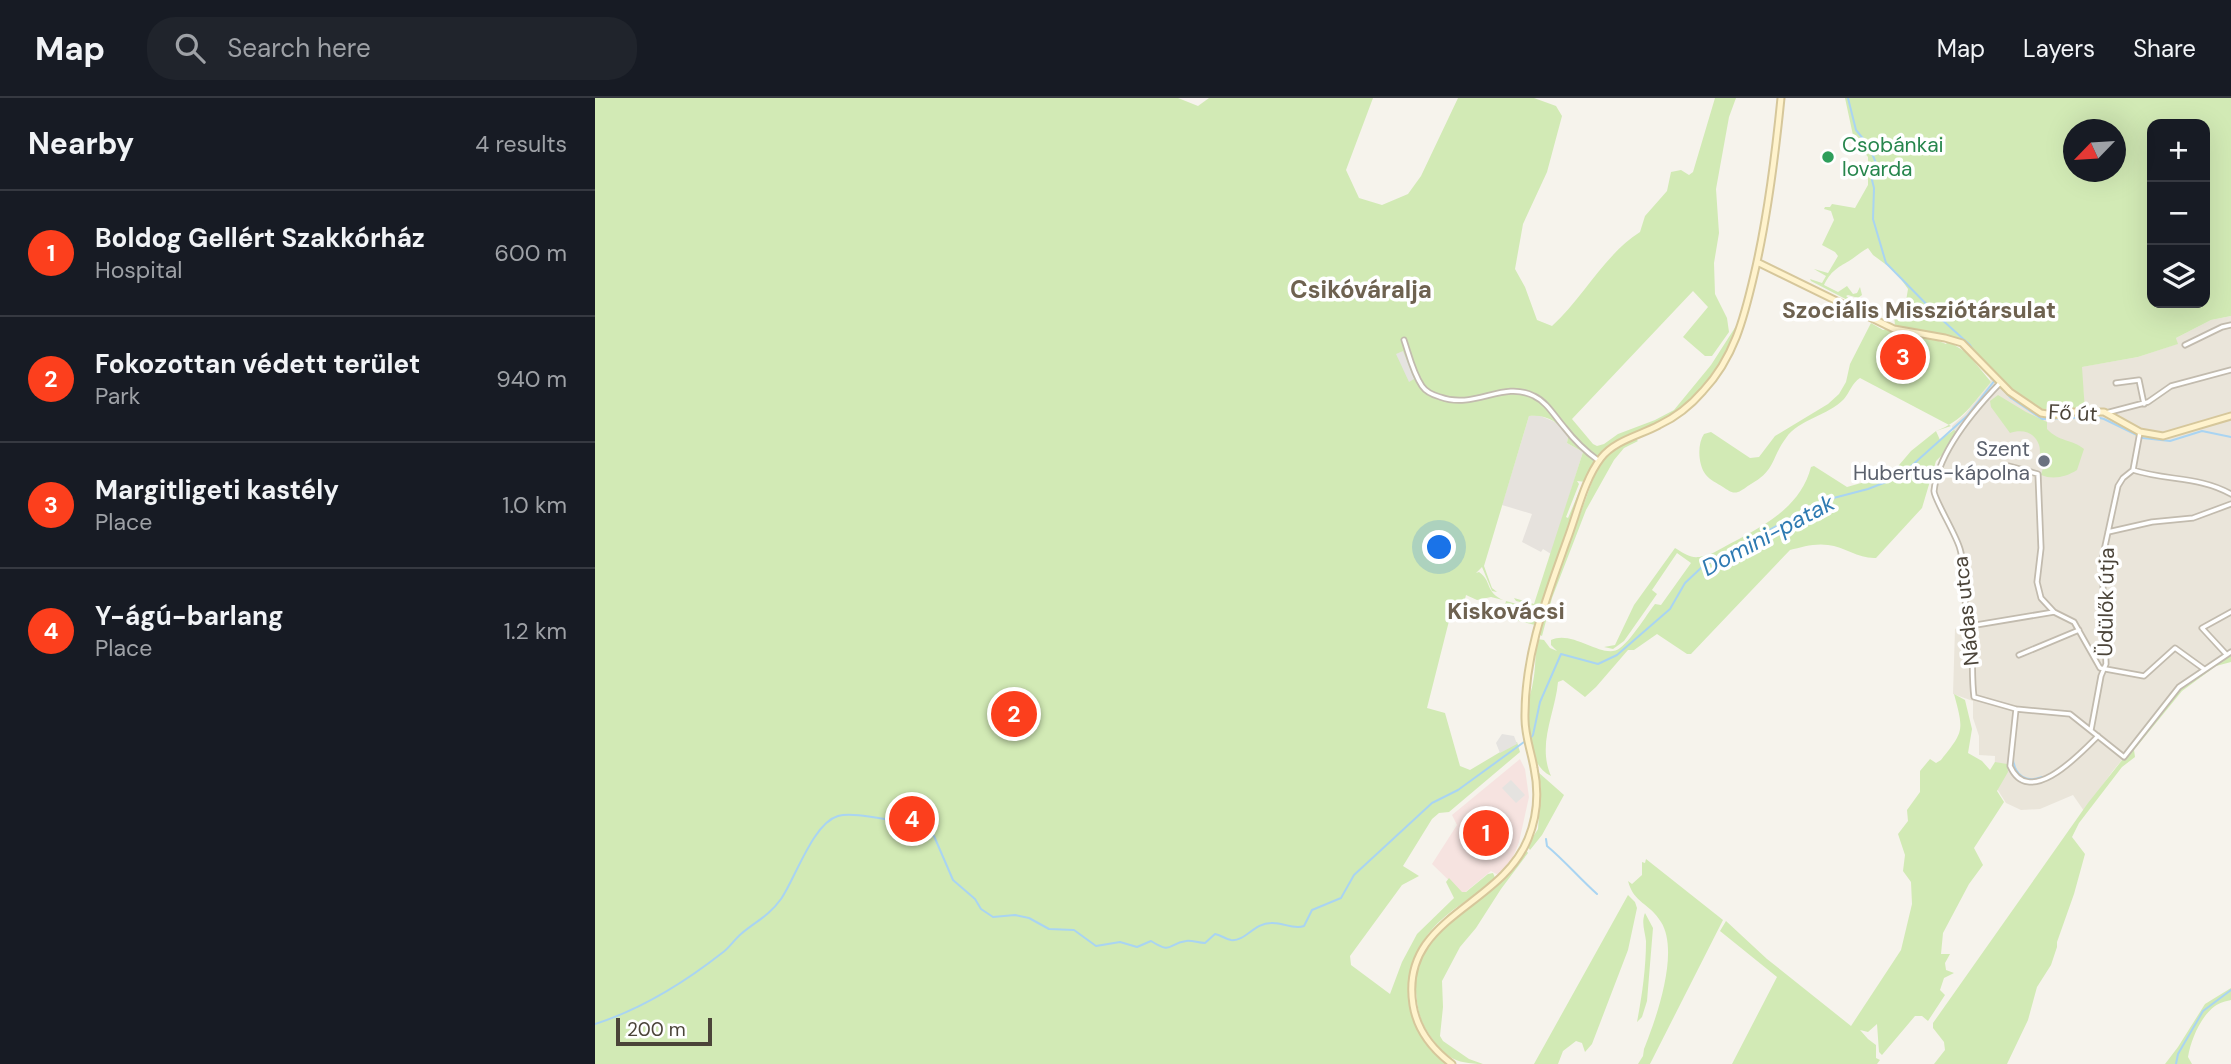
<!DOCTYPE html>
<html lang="en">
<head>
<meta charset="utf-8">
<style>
  :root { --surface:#171b24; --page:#20242c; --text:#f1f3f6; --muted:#9ea1a6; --line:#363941; --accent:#fc3f1d }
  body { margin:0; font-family:"DM Sans",sans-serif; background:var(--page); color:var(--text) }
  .controls { position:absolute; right:21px; top:21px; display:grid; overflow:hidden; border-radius:14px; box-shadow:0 7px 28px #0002 }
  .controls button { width:63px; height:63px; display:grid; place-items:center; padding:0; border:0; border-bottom:2px solid var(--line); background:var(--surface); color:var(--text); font:35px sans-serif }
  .compass { position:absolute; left:1468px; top:21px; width:63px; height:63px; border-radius:50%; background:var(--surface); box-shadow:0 7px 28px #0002; rotate:245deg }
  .scale { position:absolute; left:21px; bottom:18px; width:96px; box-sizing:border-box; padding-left:7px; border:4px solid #4b4439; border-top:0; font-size:19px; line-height:24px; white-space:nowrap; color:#4b4439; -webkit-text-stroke:5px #fff; paint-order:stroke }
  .you { position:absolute; left:845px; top:450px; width:24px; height:24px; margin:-18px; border:5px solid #fff; border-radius:50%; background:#1a73e8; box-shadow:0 0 0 10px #1a73e833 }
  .badge { display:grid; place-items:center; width:46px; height:46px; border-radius:50%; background:var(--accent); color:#fff; font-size:23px; font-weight:700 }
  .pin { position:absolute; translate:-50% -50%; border:4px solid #fff; box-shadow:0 2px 7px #0006 }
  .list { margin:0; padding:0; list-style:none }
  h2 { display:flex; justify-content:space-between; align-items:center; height:91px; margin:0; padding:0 28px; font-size:30px }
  h2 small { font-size:23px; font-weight:400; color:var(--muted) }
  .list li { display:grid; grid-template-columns:46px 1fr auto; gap:21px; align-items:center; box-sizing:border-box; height:126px; padding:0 28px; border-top:2px solid var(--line) }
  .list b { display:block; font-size:26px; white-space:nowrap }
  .list p { margin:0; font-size:23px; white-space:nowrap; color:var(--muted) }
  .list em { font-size:23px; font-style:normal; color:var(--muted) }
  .icon { flex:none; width:38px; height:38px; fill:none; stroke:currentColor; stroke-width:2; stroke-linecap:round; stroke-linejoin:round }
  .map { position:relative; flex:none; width:1636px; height:966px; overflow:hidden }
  header { display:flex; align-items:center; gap:42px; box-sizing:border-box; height:98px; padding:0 35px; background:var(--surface); border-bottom:2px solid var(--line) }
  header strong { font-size:33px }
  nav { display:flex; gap:38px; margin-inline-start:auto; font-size:24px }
  .search { width:490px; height:63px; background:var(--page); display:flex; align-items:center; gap:18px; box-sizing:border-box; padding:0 24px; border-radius:28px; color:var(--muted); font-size:26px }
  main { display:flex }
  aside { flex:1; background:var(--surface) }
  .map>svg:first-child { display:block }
  .residential { fill:#eae5da }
  .industrial { fill:#e6e2dd }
  .medical { fill:#f6e3e0 }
  .green { fill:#d2eab5; fill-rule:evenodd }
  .parking { fill:#e5e3e0 }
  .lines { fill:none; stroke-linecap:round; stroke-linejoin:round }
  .stream { stroke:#a9d4f2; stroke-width:2 }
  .street-casing { stroke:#c2bbae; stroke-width:7 }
  .secondary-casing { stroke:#d6c79b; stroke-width:9 }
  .street { stroke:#fff; stroke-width:3.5 }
  .secondary { stroke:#fff3cd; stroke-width:5 }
  .leisure-dot { fill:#2e9e5b; stroke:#fff; stroke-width:2.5 }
  .worship-dot { fill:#6b7280; stroke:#fff; stroke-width:2.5 }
  .labels { text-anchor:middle; stroke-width:7; stroke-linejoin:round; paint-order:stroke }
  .leisure-label { font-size:21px; fill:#27864d; stroke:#fff; text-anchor:start }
  .street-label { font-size:21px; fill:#4b4439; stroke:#fff }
  .worship-label { font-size:21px; fill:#5b616d; stroke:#fff; text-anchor:end }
  .neighbourhood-label { font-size:23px; font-weight:bold; fill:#6e6250; stroke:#fff }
  .water-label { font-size:23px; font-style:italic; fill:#2e7ab2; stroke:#fff }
  .quarter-label { font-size:24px; font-weight:bold; fill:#6e6250; stroke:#fff }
</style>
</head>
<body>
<header>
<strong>Map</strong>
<div class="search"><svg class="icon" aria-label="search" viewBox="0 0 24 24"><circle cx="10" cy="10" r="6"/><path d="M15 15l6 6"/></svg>Search here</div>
<nav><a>Map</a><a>Layers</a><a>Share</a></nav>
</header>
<main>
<aside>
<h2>Nearby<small>4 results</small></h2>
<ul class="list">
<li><span class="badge">1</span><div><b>Boldog Gellért Szakkórház</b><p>Hospital</p></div><em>600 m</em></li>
<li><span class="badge">2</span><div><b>Fokozottan védett terület</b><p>Park</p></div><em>940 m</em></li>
<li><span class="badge">3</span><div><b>Margitligeti kastély</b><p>Place</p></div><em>1.0 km</em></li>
<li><span class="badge">4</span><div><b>Y-ágú-barlang</b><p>Place</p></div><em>1.2 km</em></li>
</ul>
</aside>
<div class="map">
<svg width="1636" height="966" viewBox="0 0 1636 966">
  <rect width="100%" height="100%" fill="#f6f3ec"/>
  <path class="residential" d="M1636,218V555L1589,587L1517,674L1489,713L1478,697L1445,711L1426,712L1411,705L1399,686L1400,658L1384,657V638L1378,620V603L1358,596L1360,531L1371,525L1370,487L1364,448L1337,396L1345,360L1359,342L1357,328L1370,316L1396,284L1389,263L1414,292L1490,312L1486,269L1543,259L1582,246L1581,240L1616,222Z"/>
  <path class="industrial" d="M943,317L965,326L973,339L972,345L988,354L956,456L948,451L946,454L927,444L937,416L907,407L934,318Z"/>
  <path class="medical" d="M925,661L930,671L934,699L924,744L914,769L905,778L896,773L868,796L837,766L862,727L857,717Z"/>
  <path class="green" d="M0,0H583L603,8L614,0H778L751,72L764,100L787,107L813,96L826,78L863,0H939L961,8L967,18L952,74L928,126L920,171L930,189L942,222L957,228C989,199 1009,157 1045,134L1050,118L1072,93L1076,74L1086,72L1094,77L1098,74L1120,0H1141L1134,19L1121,91L1124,135L1119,165L1120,196L1132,220L1134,234L1117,258H1110L1088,239L1113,209L1098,193L977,321L998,346L1002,348L1009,346L1023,336L1060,322L1079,312L1116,267L1141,228L1142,230C1126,269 1100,306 1061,325C1042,334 1018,339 1005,357L1002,358L992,350L990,351L1001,361V363L991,384L982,383L984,386L971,419L973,420L987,387L989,389L945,509L921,503L919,500L939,506L988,354L972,345L973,339C964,324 952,316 934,318L889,468L897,490L902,494L897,493L887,469L881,475L884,474C897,483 890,494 908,502L896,499L882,502L871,497L866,518L856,515L832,610L850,615L865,668L875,672L922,644L925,654L854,714L844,715L837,721L808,768L824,778L807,787L755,858L756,867L795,896L807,864L822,836L859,800L851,784L854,780L867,794H871L893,776L898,775L901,782C883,796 862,807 845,823C798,867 810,932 860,966H0Z
    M1250,0H1636V218L1616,222L1581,240L1583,246L1543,259L1487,269L1490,313L1450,315L1421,298L1375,247L1359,240L1300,228L1299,217L1310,209L1313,191L1301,174L1278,157L1273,150C1265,154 1261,159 1254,163C1242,170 1236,173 1229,187L1243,194L1252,188L1258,196L1262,195L1265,189L1267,197L1263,200L1253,197L1251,198L1262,207L1216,183L1215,181L1227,185L1231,178L1219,171L1233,175L1243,158L1240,154L1227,147L1239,122L1236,113L1229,111L1230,109H1235L1237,106L1260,110L1273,87V59L1259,42ZM1557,26H1610V205H1557ZM1478,32H1520V74H1478Z
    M1276,225L1288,232L1291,231L1341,242L1351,246L1353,243L1372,255L1396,284C1378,305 1368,323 1341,333L1345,342L1359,332L1363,335L1351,353L1341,363L1327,410L1281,460C1264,461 1250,449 1233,447C1220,445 1207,449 1195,452L1096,556H1092L1062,536L1039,552H1033L1001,589L990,599L968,582L963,584C960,616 942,646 956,678C933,667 930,629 933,606C934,598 937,592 938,584C941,570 940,555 942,541L949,542L955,550L962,553L956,547V542C978,531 1009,563 1025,550C1037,541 1050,519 1060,506L1066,507L1096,465L1082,455L1057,492L1062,496L1029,543L1018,551L1009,549L1020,547L1039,507L1080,450C1096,460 1099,462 1118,455C1156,433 1204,416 1216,369L1219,368L1252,389L1291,378L1299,373L1316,353L1341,333L1356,328L1265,280C1257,285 1255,294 1249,301C1233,318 1204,321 1191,340C1176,360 1181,372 1156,386C1152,388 1147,393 1143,394C1137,396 1133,392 1128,389C1122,385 1115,382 1111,377C1103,367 1102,346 1109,336L1116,334L1155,360L1164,359L1180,338L1233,306L1244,296L1251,284L1255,266Z
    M1403,297L1431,314L1452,324V331C1464,344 1477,341 1489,351L1482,372C1471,379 1458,382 1446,377C1449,366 1448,376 1445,365C1444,360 1446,353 1444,347C1440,334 1427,331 1415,335L1396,309L1395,303Z
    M1040,340L1043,343L1029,350L1019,362L991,412L957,500L947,538L943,536L942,533L1001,373L1016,353Z
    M911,503L944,512L940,527L915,521V518L908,516Z
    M1636,555V564L1621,568L1587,593L1539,652L1540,659L1527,669L1484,725L1477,739L1490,756L1479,796L1462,844V849L1456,867L1442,889L1433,922L1412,966H1339L1350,952L1349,944L1338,930V925L1493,705L1578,598L1589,587Z
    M1359,596L1370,602L1377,631L1373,655L1387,663L1395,672L1400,664L1412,666L1413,674L1402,693L1409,704L1379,750L1388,767L1374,786L1348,835L1346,856H1355L1350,865L1351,872L1359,875L1349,880L1345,892L1350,897L1333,923L1327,918H1320L1287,957L1284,954L1282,926L1273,934L1265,932L1273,941L1281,947V960L1285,962L1282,966H1137L1182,879L1125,833L1131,823L1172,861L1256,928L1306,852L1317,806L1316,784L1308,773L1310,757L1303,736L1313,723L1312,712L1325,694V673L1335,661L1341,665L1346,662C1369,633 1369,633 1359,596Z
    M943,674L969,697L947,737L935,752L932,748L943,731L946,690Z
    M931,752L933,755L906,791L881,830L865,849L847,883L848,909L845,938L848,943L874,961L888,966C859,966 848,958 832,933C824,921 822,907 821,893C817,837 865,820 901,789C913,778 922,765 931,752Z
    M1051,761L1128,822L1055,966H1043L1048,958L1049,951C1061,921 1085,854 1066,824C1055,805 1039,806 1033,783L1037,786L1047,777V764L1050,765Z
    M1033,797L1040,804L1042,810L1033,852L997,946L990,954L987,945L981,943L968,953L963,966H939Z
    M1050,815L1058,830L1052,903L1047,919L1042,924C1047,898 1051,870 1051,843C1050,833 1046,825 1050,815Z
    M1636,890V902C1631,903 1624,905 1620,908C1605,919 1596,942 1593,959L1597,966H1570L1583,949L1610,906Z"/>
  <path class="parking" d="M808,253L819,281L814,284L801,256Z
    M907,636L919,638L922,646L905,655L901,645Z
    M916,682L930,697L921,705L907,690Z"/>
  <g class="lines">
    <path class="stream" d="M1253,0L1261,32L1274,48L1283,70L1277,82L1279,90L1278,121L1291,165L1344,219L1375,247L1379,254
      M1388,270L1416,300L1447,321L1501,319L1509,321L1548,340L1575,343L1607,333L1636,339
      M935,641L938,637L945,604L966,556L1003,566L1022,557L1075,511L1090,485L1107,469L1227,403L1273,391L1304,379L1372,318L1400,282
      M1418,661C1420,678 1431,685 1447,679
      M951,741L952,748C970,763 984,780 1002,796
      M0,926C44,912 90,884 127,855C134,850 139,842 146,836C161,823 173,819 186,801C200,781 218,725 243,718C257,714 286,721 302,723L307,721L321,723L334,732L339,738L358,782L380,801L386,811L398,819L420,817L434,820L454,831L479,832L501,848L525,844L542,849L556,843C578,857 573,845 591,843C597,842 603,845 610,845L620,836C626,837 630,841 636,842C650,844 659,825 676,825C688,824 698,832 709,828L717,812L746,800L759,777L837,705L863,692L929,644
      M1581,966L1583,956L1608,913L1636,892"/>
    <g class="street-casing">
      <path id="street" d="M809,242C814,257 818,275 827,288C831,294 838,297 845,299C880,312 908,282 939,298C952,304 960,319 969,329C979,342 990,353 1004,363
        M1590,247L1627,229L1636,227
        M1405,285C1379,312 1343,355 1339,393C1339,401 1361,436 1365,451C1371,472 1369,493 1371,515C1372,520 1374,525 1375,530C1379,553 1376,577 1379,599L1421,611L1475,616L1529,659L1584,589L1636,554
        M1521,285L1544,282L1549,306
        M1511,315L1553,304L1576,288L1636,272
        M1414,368L1443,376L1446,450L1442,484L1446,500L1459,514L1479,524L1505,570L1549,578L1580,550L1609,571
        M1538,372C1572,383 1604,378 1636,396
        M1513,434L1557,424L1598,420L1636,406
        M1375,528L1459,514
        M1631,556L1607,530L1636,514
        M1424,557L1484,532
        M1421,611L1415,668C1434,711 1485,656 1503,638
        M1496,632L1506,578L1511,566L1507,462L1523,388L1528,380L1538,372L1545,334"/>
    </g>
    <g class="secondary-casing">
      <path id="secondary" d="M1162,164L1299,231L1350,240L1367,245L1415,294L1446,315L1458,317L1479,314H1509L1545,334L1568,338L1636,318
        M857,966C837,951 822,932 818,907C804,819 905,810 933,741C942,719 944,694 939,670C936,653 930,638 930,621C929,557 951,501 972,442C982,416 989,382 1006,360C1020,342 1046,337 1064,327C1081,319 1096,307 1108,293C1139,260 1149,220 1159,177C1173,118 1180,60 1186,0"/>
    </g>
    <use href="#street" class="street"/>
    <use href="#secondary" class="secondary"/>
  </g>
  <circle class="leisure-dot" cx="1233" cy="59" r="7"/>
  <circle class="worship-dot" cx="1449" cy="363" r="7"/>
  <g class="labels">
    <g class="leisure-label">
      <text x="1247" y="54">Csobánkai<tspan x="1247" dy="24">lovarda</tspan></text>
    </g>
    <g class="street-label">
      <text transform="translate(1478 315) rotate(3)" y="7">Fő út</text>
      <text transform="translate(1511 504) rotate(-89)" y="7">Üdülők útja</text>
      <text transform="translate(1371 513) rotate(-96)" y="7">Nádas utca</text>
    </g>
    <g class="worship-label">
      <text x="1435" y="358">Szent<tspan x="1435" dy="24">Hubertus-kápolna</tspan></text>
    </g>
    <g class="neighbourhood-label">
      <text x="1324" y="220">Szociális Missziótársulat</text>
      <text x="911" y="521">Kiskovácsi</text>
    </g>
    <g class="water-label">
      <text transform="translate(1173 437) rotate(-28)" y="8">Domini-patak</text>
    </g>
    <g class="quarter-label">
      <text x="766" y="200">Csikóváralja</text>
    </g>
  </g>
</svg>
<div class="controls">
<button>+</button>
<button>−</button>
<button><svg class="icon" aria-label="layers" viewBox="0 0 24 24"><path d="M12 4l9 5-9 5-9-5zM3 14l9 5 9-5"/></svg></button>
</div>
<svg class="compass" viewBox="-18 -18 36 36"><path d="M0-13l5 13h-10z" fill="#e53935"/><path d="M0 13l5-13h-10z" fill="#9ea1a6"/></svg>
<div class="scale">200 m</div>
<div class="you"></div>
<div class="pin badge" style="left:891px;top:735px">1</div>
<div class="pin badge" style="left:419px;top:616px">2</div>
<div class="pin badge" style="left:1308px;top:259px">3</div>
<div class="pin badge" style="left:317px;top:721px">4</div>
</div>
</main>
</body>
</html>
